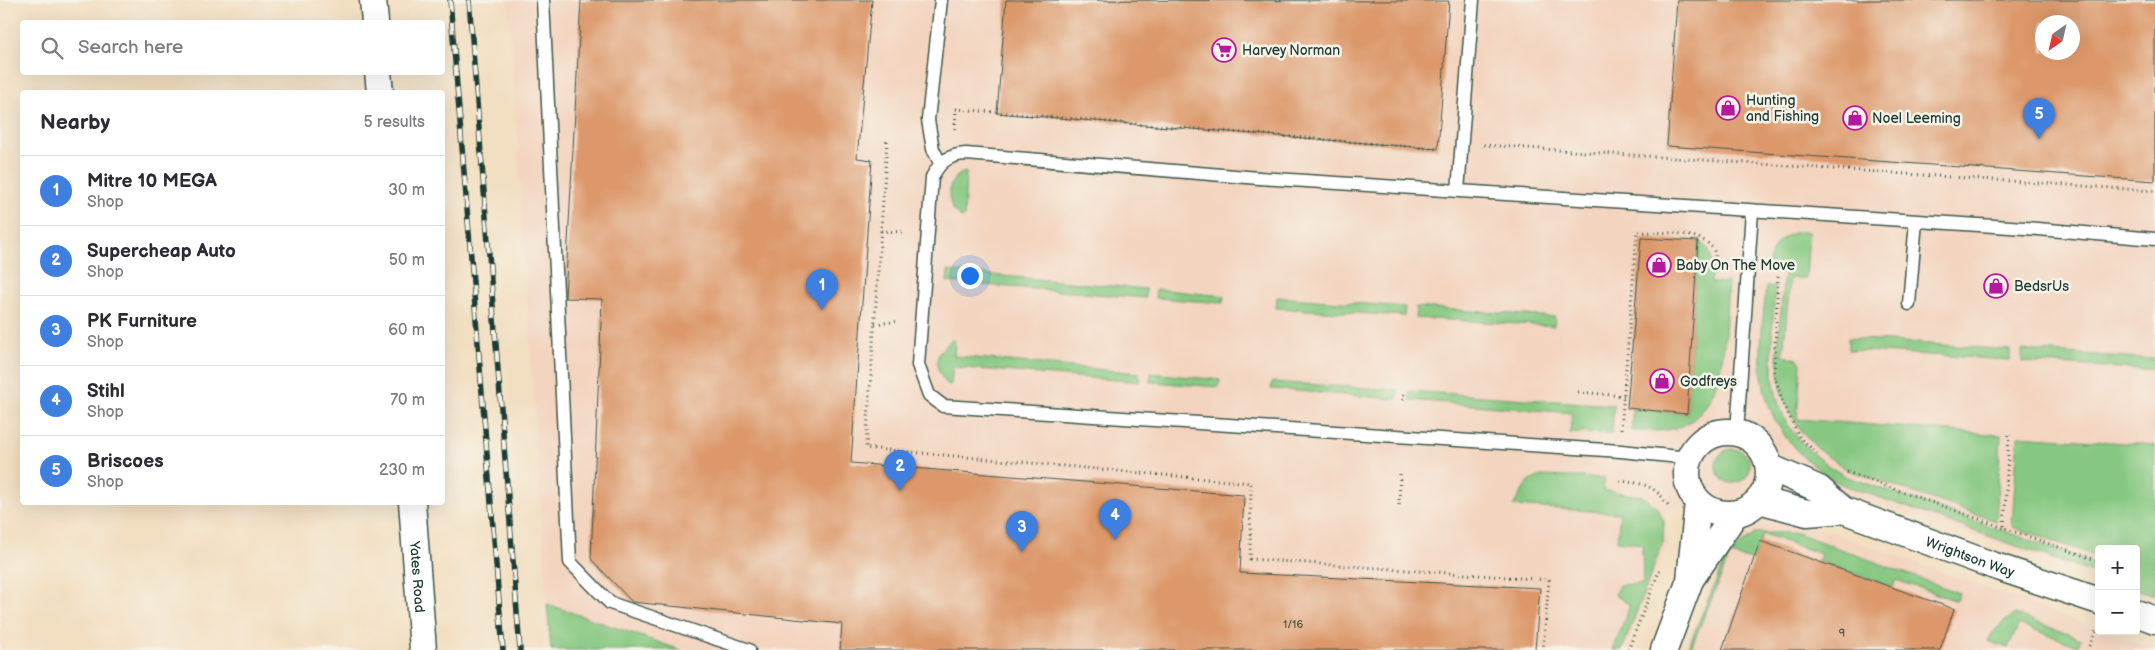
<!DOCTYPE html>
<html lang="en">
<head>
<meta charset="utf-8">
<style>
  :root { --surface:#fff; --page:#f7f7f7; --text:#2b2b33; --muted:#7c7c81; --line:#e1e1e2; --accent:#2563eb }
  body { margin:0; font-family:"Balsamiq Sans",sans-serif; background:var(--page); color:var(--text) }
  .controls { position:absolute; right:15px; bottom:15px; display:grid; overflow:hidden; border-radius:5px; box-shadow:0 5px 20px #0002 }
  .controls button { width:45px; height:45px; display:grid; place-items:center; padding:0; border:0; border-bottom:1px solid var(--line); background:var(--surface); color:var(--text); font:25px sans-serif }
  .compass { position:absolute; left:2035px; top:15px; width:45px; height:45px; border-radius:50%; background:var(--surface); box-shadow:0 5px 20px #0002; rotate:214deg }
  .you { position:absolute; left:969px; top:275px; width:18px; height:18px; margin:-12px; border:4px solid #fff; border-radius:50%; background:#1a73e8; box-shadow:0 0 0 8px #1a73e833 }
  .badge { display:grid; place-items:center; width:32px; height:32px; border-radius:50%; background:var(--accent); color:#fff; font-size:16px; font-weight:700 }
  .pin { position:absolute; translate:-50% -41px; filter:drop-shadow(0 1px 2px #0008) }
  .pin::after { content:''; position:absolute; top:26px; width:18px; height:15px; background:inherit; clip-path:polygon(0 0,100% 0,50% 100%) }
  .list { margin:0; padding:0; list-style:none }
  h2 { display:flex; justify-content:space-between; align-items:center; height:65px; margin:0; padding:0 20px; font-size:21px }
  h2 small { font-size:16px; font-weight:400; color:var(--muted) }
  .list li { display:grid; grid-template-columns:32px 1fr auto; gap:15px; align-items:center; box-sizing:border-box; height:70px; padding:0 20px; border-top:1px solid var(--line) }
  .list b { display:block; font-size:19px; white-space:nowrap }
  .list p { margin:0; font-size:16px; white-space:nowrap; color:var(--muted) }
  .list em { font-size:16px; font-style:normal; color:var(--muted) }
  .icon { flex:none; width:28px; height:28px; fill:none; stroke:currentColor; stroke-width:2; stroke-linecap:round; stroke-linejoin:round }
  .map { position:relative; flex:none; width:2155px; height:650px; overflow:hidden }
  .search { position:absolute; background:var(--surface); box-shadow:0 5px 20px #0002; left:20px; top:20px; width:425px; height:55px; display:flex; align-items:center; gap:12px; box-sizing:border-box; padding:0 18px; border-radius:5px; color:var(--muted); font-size:19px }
  .panel { position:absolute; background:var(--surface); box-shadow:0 5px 20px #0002; left:20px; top:90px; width:425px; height:415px; border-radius:5px }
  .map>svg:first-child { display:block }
  .built { fill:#f3d4bf; fill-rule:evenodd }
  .green { fill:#86c881; stroke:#52825a }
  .building { fill:#dc986b; fill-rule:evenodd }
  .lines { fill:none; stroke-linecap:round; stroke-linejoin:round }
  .service-casing { stroke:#3f5549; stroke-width:15 }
  .minor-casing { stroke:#3f5549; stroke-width:29 }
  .path { stroke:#3f5549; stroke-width:3; stroke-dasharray:1 4; stroke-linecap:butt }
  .service { stroke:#fff; stroke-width:12 }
  .minor { stroke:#fff; stroke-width:26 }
  .rail-casing { stroke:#1f3d34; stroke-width:5.5 }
  .rail { stroke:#f7f3e8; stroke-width:4; stroke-dasharray:11; stroke-linecap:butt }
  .labels { text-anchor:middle; stroke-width:5; stroke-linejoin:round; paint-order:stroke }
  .number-label { font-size:11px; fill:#4e5442 }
  .poi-label { font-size:14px; fill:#1f3d34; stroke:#f7f3e8; text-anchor:start }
  .street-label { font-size:14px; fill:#1f3d34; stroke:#f7f3e8 }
</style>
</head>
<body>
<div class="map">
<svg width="2155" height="650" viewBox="0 0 2155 650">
  <rect width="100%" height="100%" fill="#f7f3e8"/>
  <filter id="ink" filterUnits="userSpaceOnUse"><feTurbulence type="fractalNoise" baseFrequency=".02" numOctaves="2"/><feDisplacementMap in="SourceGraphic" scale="10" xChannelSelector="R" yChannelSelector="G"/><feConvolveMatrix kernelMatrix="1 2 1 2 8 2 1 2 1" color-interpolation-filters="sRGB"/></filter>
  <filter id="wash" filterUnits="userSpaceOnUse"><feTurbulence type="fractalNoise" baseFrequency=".0096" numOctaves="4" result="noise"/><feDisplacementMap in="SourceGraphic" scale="20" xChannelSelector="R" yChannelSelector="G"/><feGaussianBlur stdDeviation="1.12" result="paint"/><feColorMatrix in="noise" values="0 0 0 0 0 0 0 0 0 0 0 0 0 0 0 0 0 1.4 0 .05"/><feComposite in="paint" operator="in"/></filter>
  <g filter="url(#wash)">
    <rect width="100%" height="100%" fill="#f2dec0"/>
    <path class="built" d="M508,0H2155V595L2136,589V549H2099V576L1840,493L1665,507L1668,543L1625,650H681L547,604ZM2042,22H2072V52H2042Z
      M1800,521L2099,629V631H2104L2155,650H1684L1722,557L1754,524Z"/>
    <path class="green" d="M966,172L964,217L961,218C945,207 944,177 966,172Z
      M1798,232H1809L1806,278H1790L1783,356L1798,359L1801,363L1797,419L2001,435L1996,521L1848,470L1821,452L1803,434L1793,418L1782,395L1777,357L1784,272L1767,271C1771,250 1776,237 1798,232Z
      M1698,241C1716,251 1712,266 1711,283L1728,282C1724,328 1730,418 1671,429C1658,432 1645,431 1632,431V409L1687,414Z
      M948,271L1146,289L1145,298L947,282Z
      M1775,286C1770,372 1760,427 1845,476L2099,564V575L1841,484C1794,457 1763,420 1761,363C1760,338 1764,312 1766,287Z
      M1156,289L1224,296L1223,303L1155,298Z
      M1277,297L1405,307L1404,316L1276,308Z
      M1416,307L1555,317L1554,326L1415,318Z
      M1848,338L2010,350V360L1848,350Z
      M952,340L955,342L954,356L1139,373V382L953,367L951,384L949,386C933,368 932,355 952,340Z
      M2022,350L2155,359V370L2022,362Z
      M1151,373L1220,380L1219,387L1150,382Z
      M1272,382L1398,390L1397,399L1271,389Z
      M1409,391L1614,405L1612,431L1614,433H1570L1572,413L1409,400Z
      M2018,436L2155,445V595L2136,589V549H2099V557L2012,527Z
      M1716 466a17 17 0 1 1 34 0a17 17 0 1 1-34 0Z
      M1541,476L1605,478L1603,490L1642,496L1655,505L1664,521L1663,542L1622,650H1613L1630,605L1615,595L1619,585L1643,584L1642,544L1617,541L1620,513L1513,506L1528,482Z
      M1756,533H1797L1959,593L1957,601L1896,580L1893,587L1818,561L1821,554L1763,534L1753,560L1730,555L1690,650H1687L1727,555Z
      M547,604L681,650H551Z
      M2015,614L2081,639L2078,646L2019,624L2008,648L1988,641C1994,628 2004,622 2015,614Z"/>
    <g id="blocks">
      <path class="building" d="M581,0H872L857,158L872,160L851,463L1244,495L1240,573L1540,588L1535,650H840L842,624L632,602L591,559L602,299L565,298Z
        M1006,0L1449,1L1438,149L997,113Z
        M1677,0H2155V181L1667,146ZM2042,22H2072V52H2042Z
        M1641,238L1698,241L1687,414L1627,408Z
        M1760,541L1954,609L1940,650H1722Z"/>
    </g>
  </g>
  <g filter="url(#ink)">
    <use href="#blocks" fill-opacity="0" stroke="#3f5549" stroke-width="1"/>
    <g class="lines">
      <g class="service-casing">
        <path id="service" d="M543,0L570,562L610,603L749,650
          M940,163L933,149L928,120L941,0
          M1458,191L1473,0
          M1909,304L1916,221
          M1737,432L1752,211
          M1689,458L1621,451L943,406L929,395L918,365L932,177C940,162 948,155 966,154L1259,178L2025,228L2155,239"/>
      </g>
      <g class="minor-casing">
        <g id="minor">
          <path d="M373,0L375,22"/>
          <path d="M378,72L380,92"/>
          <circle cx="1728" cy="473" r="41"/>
          <path id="s1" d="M1769,467L1819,489L1843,510L1989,564L2099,601"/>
          <path d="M1759,500L1807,513L1843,510"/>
          <path id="s2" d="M412,502L423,650"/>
          <path d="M1692,577L1735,514"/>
          <path d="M2136,613L2155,620"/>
          <path d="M1664,650L1690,580L1698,502"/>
        </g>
      </g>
      <path class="path" d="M955,129L956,109L1438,149
        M887,141L866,448L1251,483L1250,559L1549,580L1543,650
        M1484,145L2155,191
        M881,231L906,232
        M1778,276L1774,373L1783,404L1800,438L1820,456
        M875,324L899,321
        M1578,392L1624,396
        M1403,400L1404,391
        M1621,429L1637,232C1657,233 1709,229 1715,254C1716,260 1715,267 1715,273
        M2009,435L2004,528L2099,561
        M1847,472L2004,528
        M1620,481C1642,483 1655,485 1668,505
        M1399,505L1400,474
        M2089,646L2097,629
        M1628,650L1660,569"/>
      <use href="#service" class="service"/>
      <use href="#minor" class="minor"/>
      <g class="rail-casing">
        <path id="rail" d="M450,0L503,650
          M469,0L520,650"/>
      </g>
      <use href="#rail" class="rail"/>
    </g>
  </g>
  <defs>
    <g id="supermarket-ring" transform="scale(1.25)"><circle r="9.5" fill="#f7f3e8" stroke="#b5179e" stroke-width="1.5"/><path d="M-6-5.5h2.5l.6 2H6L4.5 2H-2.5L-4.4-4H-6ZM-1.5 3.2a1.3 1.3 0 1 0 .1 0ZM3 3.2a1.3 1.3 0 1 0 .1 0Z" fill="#b5179e"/></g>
    <g id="shop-ring" transform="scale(1.25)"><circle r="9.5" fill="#f7f3e8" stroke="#b5179e" stroke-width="1.5"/><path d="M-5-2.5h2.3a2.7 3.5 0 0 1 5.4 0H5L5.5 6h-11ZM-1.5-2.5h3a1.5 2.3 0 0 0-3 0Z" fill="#b5179e"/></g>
  </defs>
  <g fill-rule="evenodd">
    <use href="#supermarket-ring" x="1224" y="50"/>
    <use href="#shop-ring" x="1728" y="108"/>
    <use href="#shop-ring" x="1855" y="118"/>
    <use href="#shop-ring" x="1659" y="265"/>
    <use href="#shop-ring" x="1996" y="286"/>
    <use href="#shop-ring" x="1662" y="381"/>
  </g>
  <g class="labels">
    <g class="number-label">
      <text x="1293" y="628">1/16</text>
      <text x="1842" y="637">9</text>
    </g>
    <g class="poi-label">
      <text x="1242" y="55">Harvey Norman</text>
      <text x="1746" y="105">Hunting<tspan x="1746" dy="16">and Fishing</tspan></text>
      <text x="1872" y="123">Noel Leeming</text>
      <text x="1676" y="270">Baby On The Move</text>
      <text x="2014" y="291">BedsrUs</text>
      <text x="1680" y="386">Godfreys</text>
    </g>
    <g class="street-label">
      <text dy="5" stroke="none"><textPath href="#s1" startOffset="222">Wrightson Way</textPath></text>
      <text dy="5" stroke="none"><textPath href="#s2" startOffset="75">Yates Road</textPath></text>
    </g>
  </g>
</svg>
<div class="controls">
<button>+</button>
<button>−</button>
</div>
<svg class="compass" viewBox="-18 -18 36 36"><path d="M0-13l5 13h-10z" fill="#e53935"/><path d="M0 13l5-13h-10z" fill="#7c7c81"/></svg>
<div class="you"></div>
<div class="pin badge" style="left:822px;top:310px;background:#3f7fe0">1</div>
<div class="pin badge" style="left:900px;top:491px;background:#3f7fe0">2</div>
<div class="pin badge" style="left:1022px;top:552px;background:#3f7fe0">3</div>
<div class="pin badge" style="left:1115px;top:540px;background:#3f7fe0">4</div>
<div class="pin badge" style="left:2039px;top:139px;background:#3f7fe0">5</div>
<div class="search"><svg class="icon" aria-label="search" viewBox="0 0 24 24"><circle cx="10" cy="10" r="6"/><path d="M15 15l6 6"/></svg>Search here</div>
<section class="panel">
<h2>Nearby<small>5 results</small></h2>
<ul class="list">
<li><span class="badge" style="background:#3f7fe0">1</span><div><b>Mitre 10 MEGA</b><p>Shop</p></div><em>30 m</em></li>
<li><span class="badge" style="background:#3f7fe0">2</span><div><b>Supercheap Auto</b><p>Shop</p></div><em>50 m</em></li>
<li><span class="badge" style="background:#3f7fe0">3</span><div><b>PK Furniture</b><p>Shop</p></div><em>60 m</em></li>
<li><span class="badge" style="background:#3f7fe0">4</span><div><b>Stihl</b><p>Shop</p></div><em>70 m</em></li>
<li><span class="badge" style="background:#3f7fe0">5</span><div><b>Briscoes</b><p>Shop</p></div><em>230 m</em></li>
</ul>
</section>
</div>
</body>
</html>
